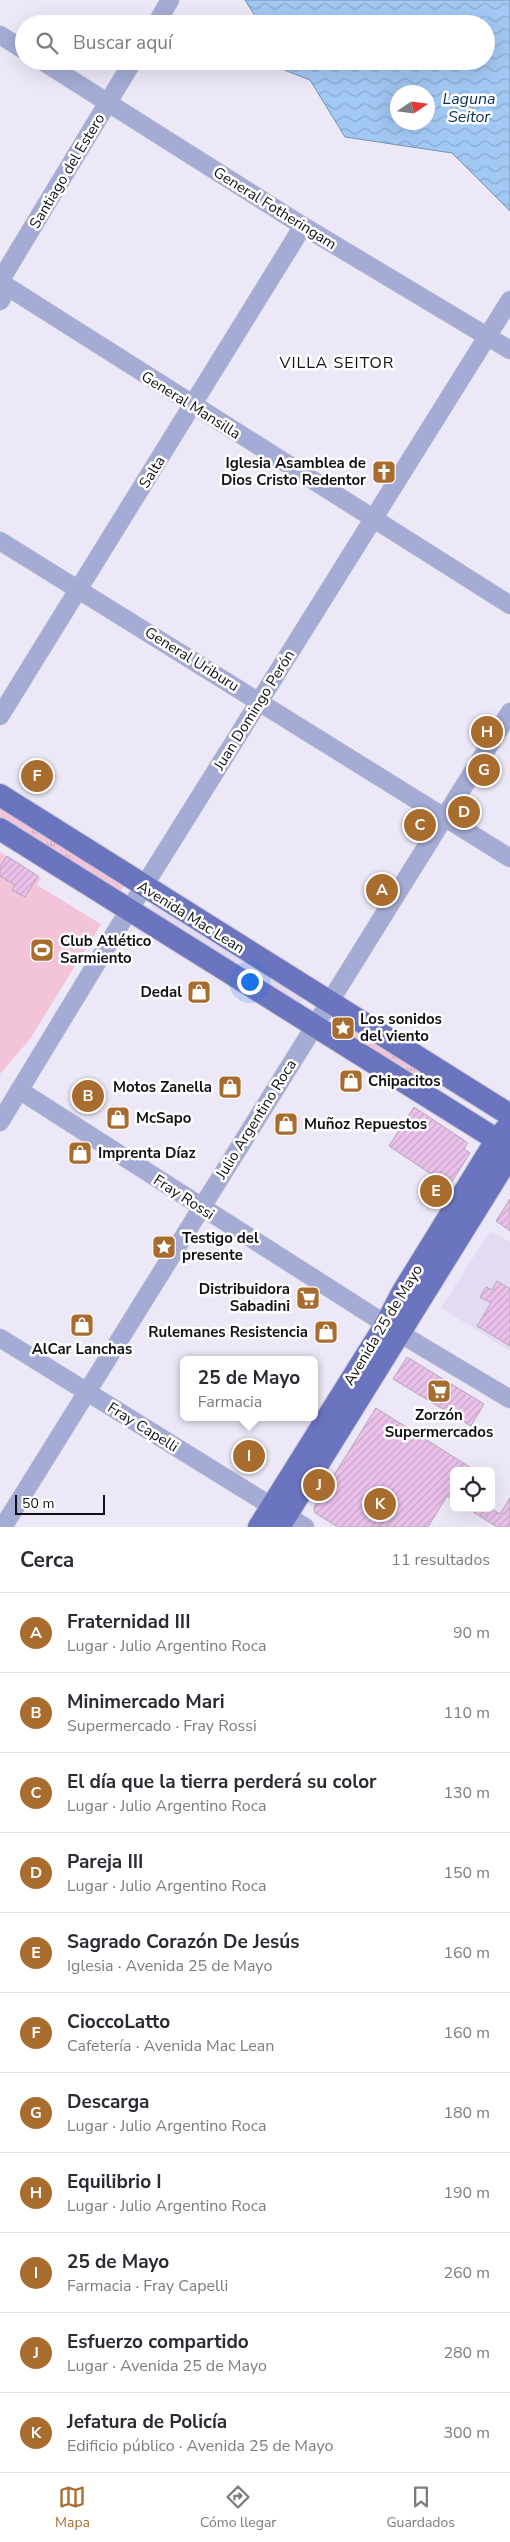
<!DOCTYPE html>
<html lang="es">
<head>
<meta charset="utf-8">
<style>
  :root { --surface:#fff; --page:#f2f2f3; --text:#2b2b33; --muted:#7c7c81; --line:#e1e1e2; --accent:#a86c2e }
  body { margin:0; font-family:"Nunito Sans",sans-serif; background:var(--page); color:var(--text) }
  .controls { position:absolute; right:15px; bottom:15px; display:grid; overflow:hidden; border-radius:8px; box-shadow:0 5px 20px #0002 }
  .controls button { width:45px; height:45px; display:grid; place-items:center; padding:0; border:0; border-bottom:1px solid var(--line); background:var(--surface); color:var(--text); font:25px sans-serif }
  .compass { position:absolute; left:390px; top:85px; width:45px; height:45px; border-radius:50%; background:var(--surface); box-shadow:0 5px 20px #0002; rotate:77deg }
  .scale { position:absolute; left:15px; bottom:12px; width:90px; box-sizing:border-box; padding-left:5px; border:2px solid #111015; border-top:0; font-size:14px; line-height:18px; white-space:nowrap; color:#111015; -webkit-text-stroke:4px #fff; paint-order:stroke }
  .you { position:absolute; left:249px; top:981px; width:18px; height:18px; margin:-12px; border:4px solid #fff; border-radius:50%; background:#1a73e8; box-shadow:0 0 0 8px #1a73e833 }
  .badge { display:grid; place-items:center; width:32px; height:32px; border-radius:50%; background:var(--accent); color:#fff; font-size:16px; font-weight:700 }
  .pin { position:absolute; translate:-50% -50%; border:2px solid #fff; box-shadow:0 1px 5px #0006 }
  .popup { position:absolute; left:180px; top:1356px; width:138px; height:65px; box-sizing:border-box; display:grid; place-content:center; border-radius:8px; background:var(--surface); filter:drop-shadow(0 1px 4px #0005); font-size:16px; white-space:nowrap; color:var(--muted) }
  .popup b { font-size:19px; color:var(--text) }
  .popup::after { content:''; position:absolute; left:50%; top:100%; margin-left:-10px; border:10px solid transparent; border-top-color:var(--surface) }
  .list { margin:0; padding:0; list-style:none }
  h2 { display:flex; justify-content:space-between; align-items:center; height:65px; margin:0; padding:0 20px; font-size:21px }
  h2 small { font-size:16px; font-weight:400; color:var(--muted) }
  .list li { display:grid; grid-template-columns:32px 1fr auto; gap:15px; align-items:center; box-sizing:border-box; height:80px; padding:0 20px; border-top:1px solid var(--line) }
  .list b { display:block; font-size:19px; white-space:nowrap }
  .list p { margin:0; font-size:16px; white-space:nowrap; color:var(--muted) }
  .list em { font-size:16px; font-style:normal; color:var(--muted) }
  .icon { flex:none; width:28px; height:28px; fill:none; stroke:currentColor; stroke-width:2; stroke-linecap:round; stroke-linejoin:round }
  .map { position:relative; flex:none; width:510px; height:1527px; overflow:hidden }
  .search { position:absolute; background:var(--surface); box-shadow:0 5px 20px #0002; left:15px; right:15px; top:15px; height:55px; display:flex; align-items:center; gap:12px; box-sizing:border-box; padding:0 18px; border-radius:28px; color:var(--muted); font-size:19px }
  .sheet { height:945px; background:var(--surface) }
  nav { display:flex; justify-content:space-around; align-items:center; box-sizing:border-box; height:70px; border-top:1px solid var(--line); background:var(--surface); font-size:14px; color:var(--muted) }
  nav a { display:grid; justify-items:center; gap:2px }
  nav .on { color:var(--accent) }
  .map>svg:first-child { display:block }
  .built { fill:#e2dbf1 }
  .grass { fill:url(#grass-tufts) }
  .pitch { fill:#f3c4d9 }
  .water { fill:url(#water-waves); stroke:#7691b1; fill-rule:evenodd }
  .building { fill:url(#building-hatch); stroke:#b4a8b4 }
  .lines { fill:none; stroke-linecap:round; stroke-linejoin:round }
  .minor-casing { stroke:#cac5d4; stroke-width:19 }
  .major-casing { stroke:#cac5d4; stroke-width:24 }
  .minor { stroke:#a4acd5; stroke-width:18 }
  .major { stroke:#6b74bf; stroke-width:22 }
  .labels { text-anchor:middle; stroke-width:5; stroke-linejoin:round; paint-order:stroke }
  .street-label { font-size:15px; fill:#111015; stroke:#fff }
  .poi-label { font-size:15px; font-weight:bold; fill:#111015; stroke:#fff; text-anchor:start }
  .water-label { font-size:16px; font-style:italic; fill:#073057; stroke:#fff }
  .neighbourhood-label { font-size:16px; letter-spacing:1px; fill:#111015; stroke:#fff }
</style>
</head>
<body>
<div class="map">
<svg width="510" height="1527" viewBox="0 0 510 1527">
  <defs>
    <pattern id="grass-tufts" width="24" height="20" patternUnits="userSpaceOnUse" patternTransform="scale(1.25)"><rect width="24" height="20" fill="#f3c4d9"/><path d="M3 7l-1-3M5 7V3M7 7l1-3M15 17l-1-3M17 17v-4M19 17l1-3" fill="none" stroke="#cfa7b9"/></pattern>
    <pattern id="water-waves" width="16" height="10" patternUnits="userSpaceOnUse" patternTransform="scale(1.25)"><rect width="16" height="10" fill="#a2c8f4"/><path d="M0 5q4-4 8 0t8 0" fill="none" stroke="#8aabd0"/></pattern>
    <pattern id="building-hatch" width="6" height="6" patternUnits="userSpaceOnUse" patternTransform="scale(1.25)"><rect width="6" height="6" fill="#ebc1ec"/><path d="M-1 1l2-2M0 6l6-6M5 7l2-2" fill="none" stroke="#c8a5ca"/></pattern>
  </defs>
  <rect width="100%" height="100%" fill="#ede8f8"/>
  <path class="built" d="M155,901L306,995L297,1009L146,915Z
    M490,1231L510,1242V1351L441,1308Z"/>
  <path class="grass" d="M0,804L126,882L118,895L0,822Z
    M341,1019L432,1076L427,1084L335,1027Z"/>
  <path class="pitch" d="M0,852L41,878L37,885L101,924L30,1039L0,1074Z"/>
  <path class="water" d="M245,0H510V211L452,153L345,137L310,80L274,66V61H486V24H260ZM398,92H428V122H398Z"/>
  <path class="building" d="M7,856L38,876L25,897L12,890L15,885L0,876V867Z
    M414,1107L468,1143L464,1149L470,1153L449,1186L389,1146Z
    M510,1199V1231L496,1221Z
    M497,1281L510,1289V1346L477,1326L491,1303L480,1297L486,1287L492,1290Z
    M407,1357L484,1404L471,1426L393,1379Z
    M376,1408L476,1471H454V1500L447,1496L428,1527H338L315,1513L314,1507Z
    M510,1498V1527H497L467,1508H490L500,1514Z"/>
  <g class="lines">
    <g class="minor-casing">
      <path id="minor" d="M156,24L170,0
        M0,35L24,50
        M42,61L303,226L510,350
        M0,281L133,61
        M0,282L510,605
        M0,301L8,288
        M0,541L510,858
        M0,716L303,226
        M19,1090L401,1334L510,1399
        M0,1122L129,910L510,300
        M0,1338L305,1527
        M3,1527L510,712"/>
    </g>
    <g class="major-casing">
      <path id="major" d="M0,795L510,1115
        M0,829L510,1148
        M259,1527L386,1324L402,1293L497,1139L506,1129
        M279,1527L510,1155"/>
    </g>
    <use href="#minor" class="minor"/>
    <use href="#major" class="major"/>
  </g>
  <defs>
    <g id="church-square" transform="scale(1.25)"><rect x="-9" y="-9" width="18" height="18" rx="4" fill="#a86c2e" stroke="#fff"/><path d="M-1.2-6h2.4v3.5h3.3v2.4h-3.3V6h-2.4V-.1h-3.3v-2.4h3.3Z" fill="#fff"/></g>
    <g id="stadium-square" transform="scale(1.25)"><rect x="-9" y="-9" width="18" height="18" rx="4" fill="#a86c2e" stroke="#fff"/><path d="M0-5a6.5 5 0 1 0 0 10a6.5 5 0 1 0 0-10ZM-3.5-1.8h7v3.6h-7Z" fill="#fff"/></g>
    <g id="shop-square" transform="scale(1.25)"><rect x="-9" y="-9" width="18" height="18" rx="4" fill="#a86c2e" stroke="#fff"/><path d="M-5-2.5h2.3a2.7 3.5 0 0 1 5.4 0H5L5.5 6h-11ZM-1.5-2.5h3a1.5 2.3 0 0 0-3 0Z" fill="#fff"/></g>
    <g id="sight-square" transform="scale(1.25)"><rect x="-9" y="-9" width="18" height="18" rx="4" fill="#a86c2e" stroke="#fff"/><path d="M0-6L1.8-2.2L6-1.7L2.9 1.2L3.7 5.4L0 3.3L-3.7 5.4L-2.9 1.2L-6-1.7L-1.8-2.2Z" fill="#fff"/></g>
    <g id="supermarket-square" transform="scale(1.25)"><rect x="-9" y="-9" width="18" height="18" rx="4" fill="#a86c2e" stroke="#fff"/><path d="M-6-5.5h2.5l.6 2H6L4.5 2H-2.5L-4.4-4H-6ZM-1.5 3.2a1.3 1.3 0 1 0 .1 0ZM3 3.2a1.3 1.3 0 1 0 .1 0Z" fill="#fff"/></g>
  </defs>
  <g fill-rule="evenodd">
    <use href="#church-square" x="384" y="472"/>
    <use href="#stadium-square" x="42" y="950"/>
    <use href="#shop-square" x="199" y="992"/>
    <use href="#sight-square" x="343" y="1028"/>
    <use href="#shop-square" x="351" y="1081"/>
    <use href="#shop-square" x="230" y="1087"/>
    <use href="#shop-square" x="118" y="1118"/>
    <use href="#shop-square" x="286" y="1124"/>
    <use href="#shop-square" x="80" y="1153"/>
    <use href="#sight-square" x="164" y="1247"/>
    <use href="#supermarket-square" x="308" y="1298"/>
    <use href="#shop-square" x="82" y="1325"/>
    <use href="#shop-square" x="326" y="1332"/>
    <use href="#supermarket-square" x="439" y="1391"/>
  </g>
  <g class="labels">
    <g class="street-label">
      <text transform="translate(67 171) rotate(-59)" y="5">Santiago del Estero</text>
      <text transform="translate(275 208) rotate(32)" y="5">General Fotheringam</text>
      <text transform="translate(191 405) rotate(32)" y="5">General Mansilla</text>
      <text transform="translate(152 472) rotate(-58)" y="5">Salta</text>
      <text transform="translate(192 659) rotate(32)" y="5">General Uriburu</text>
      <text transform="translate(254 710) rotate(-58)" y="5">Juan Domingo Perón</text>
      <text transform="translate(191 917) rotate(32)" y="5">Avenida Mac Lean</text>
      <text transform="translate(256 1119) rotate(-58)" y="5">Julio Argentino Roca</text>
      <text transform="translate(184 1197) rotate(33)" y="5">Fray Rossi</text>
      <text transform="translate(383 1325) rotate(-59)" y="5">Avenida 25 de Mayo</text>
      <text transform="translate(143 1427) rotate(32)" y="5">Fray Capelli</text>
    </g>
    <g class="poi-label">
      <text x="366" y="468" text-anchor="end">Iglesia Asamblea de<tspan x="366" dy="17">Dios Cristo Redentor</tspan></text>
      <text x="60" y="946">Club Atlético<tspan x="60" dy="17">Sarmiento</tspan></text>
      <text x="182" y="997" text-anchor="end">Dedal</text>
      <text x="360" y="1024">Los sonidos<tspan x="360" dy="17">del viento</tspan></text>
      <text x="368" y="1086">Chipacitos</text>
      <text x="212" y="1092" text-anchor="end">Motos Zanella</text>
      <text x="136" y="1123">McSapo</text>
      <text x="304" y="1129">Muñoz Repuestos</text>
      <text x="98" y="1158">Imprenta Díaz</text>
      <text x="182" y="1243">Testigo del<tspan x="182" dy="17">presente</tspan></text>
      <text x="290" y="1294" text-anchor="end">Distribuidora<tspan x="290" dy="17">Sabadini</tspan></text>
      <text x="308" y="1337" text-anchor="end">Rulemanes Resistencia</text>
      <text x="82" y="1354" text-anchor="middle">AlCar Lanchas</text>
      <text x="439" y="1420" text-anchor="middle">Zorzón<tspan x="439" dy="17">Supermercados</tspan></text>
    </g>
    <g class="water-label">
      <text x="469" y="104">Laguna<tspan x="469" dy="18">Seitor</tspan></text>
    </g>
    <g class="neighbourhood-label">
      <text x="337" y="368">VILLA SEITOR</text>
    </g>
  </g>
</svg>
<div class="controls">
<button><svg class="icon" aria-label="locate" viewBox="0 0 24 24"><circle cx="12" cy="12" r="6"/><path d="M12 2v4M12 18v4M2 12h4M18 12h4"/></svg></button>
</div>
<svg class="compass" viewBox="-18 -18 36 36"><path d="M0-13l5 13h-10z" fill="#e53935"/><path d="M0 13l5-13h-10z" fill="#7c7c81"/></svg>
<div class="scale">50 m</div>
<div class="you"></div>
<div class="pin badge" style="left:382px;top:890px">A</div>
<div class="pin badge" style="left:88px;top:1096px">B</div>
<div class="pin badge" style="left:420px;top:825px">C</div>
<div class="pin badge" style="left:464px;top:812px">D</div>
<div class="pin badge" style="left:436px;top:1191px">E</div>
<div class="pin badge" style="left:37px;top:776px">F</div>
<div class="pin badge" style="left:484px;top:770px">G</div>
<div class="pin badge" style="left:487px;top:732px">H</div>
<div class="pin badge" style="left:249px;top:1456px">I</div>
<div class="popup"><b>25 de Mayo</b>Farmacia</div>
<div class="pin badge" style="left:319px;top:1485px">J</div>
<div class="pin badge" style="left:380px;top:1504px">K</div>
<div class="search"><svg class="icon" aria-label="search" viewBox="0 0 24 24"><circle cx="10" cy="10" r="6"/><path d="M15 15l6 6"/></svg>Buscar aquí</div>
</div>
<section class="sheet">
<h2>Cerca<small>11 resultados</small></h2>
<ul class="list">
<li><span class="badge">A</span><div><b>Fraternidad III</b><p>Lugar · Julio Argentino Roca</p></div><em>90 m</em></li>
<li><span class="badge">B</span><div><b>Minimercado Mari</b><p>Supermercado · Fray Rossi</p></div><em>110 m</em></li>
<li><span class="badge">C</span><div><b>El día que la tierra perderá su color</b><p>Lugar · Julio Argentino Roca</p></div><em>130 m</em></li>
<li><span class="badge">D</span><div><b>Pareja III</b><p>Lugar · Julio Argentino Roca</p></div><em>150 m</em></li>
<li><span class="badge">E</span><div><b>Sagrado Corazón De Jesús</b><p>Iglesia · Avenida 25 de Mayo</p></div><em>160 m</em></li>
<li><span class="badge">F</span><div><b>CioccoLatto</b><p>Cafetería · Avenida Mac Lean</p></div><em>160 m</em></li>
<li><span class="badge">G</span><div><b>Descarga</b><p>Lugar · Julio Argentino Roca</p></div><em>180 m</em></li>
<li><span class="badge">H</span><div><b>Equilibrio I</b><p>Lugar · Julio Argentino Roca</p></div><em>190 m</em></li>
<li><span class="badge">I</span><div><b>25 de Mayo</b><p>Farmacia · Fray Capelli</p></div><em>260 m</em></li>
<li><span class="badge">J</span><div><b>Esfuerzo compartido</b><p>Lugar · Avenida 25 de Mayo</p></div><em>280 m</em></li>
<li><span class="badge">K</span><div><b>Jefatura de Policía</b><p>Edificio público · Avenida 25 de Mayo</p></div><em>300 m</em></li>
</ul>
</section>
<nav>
<a class="on"><svg class="icon" aria-label="map" viewBox="0 0 24 24"><path d="M3 6l6-2 6 2 6-2v14l-6 2-6-2-6 2zM9 4v14M15 6v14"/></svg>Mapa</a>
<a><svg class="icon" aria-label="directions" viewBox="0 0 24 24"><path d="M12 3l9 9-9 9-9-9zM9 14v-3h6M13 9l2 2-2 2"/></svg>Cómo llegar</a>
<a><svg class="icon" aria-label="saved" viewBox="0 0 24 24"><path d="M7 4h10v16l-5-4-5 4z"/></svg>Guardados</a>
</nav>
</body>
</html>
